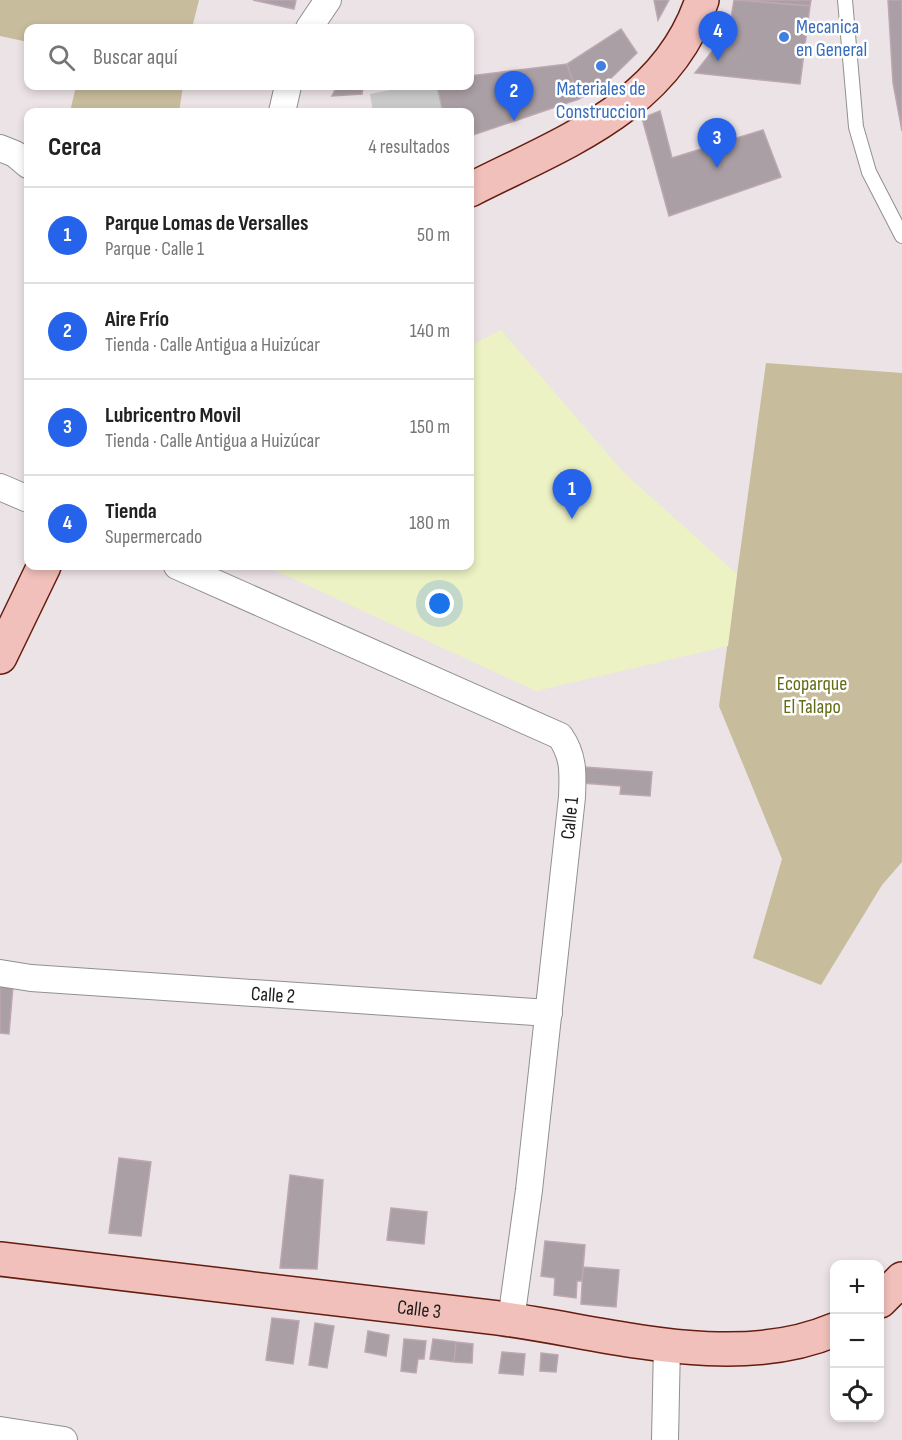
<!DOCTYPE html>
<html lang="es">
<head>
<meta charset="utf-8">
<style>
  :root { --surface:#fff; --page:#f6f6f6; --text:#222; --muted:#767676; --line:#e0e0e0; --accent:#2563eb }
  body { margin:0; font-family:"Sofia Sans Condensed",sans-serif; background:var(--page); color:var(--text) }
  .controls { position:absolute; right:18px; bottom:18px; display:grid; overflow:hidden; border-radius:12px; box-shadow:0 3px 9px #0003 }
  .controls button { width:54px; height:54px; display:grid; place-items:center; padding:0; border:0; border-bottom:2px solid var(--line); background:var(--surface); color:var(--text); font:30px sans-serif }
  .you { position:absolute; left:440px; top:604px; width:21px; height:21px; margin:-15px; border:4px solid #fff; border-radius:50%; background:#1a73e8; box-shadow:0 0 0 9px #1a73e833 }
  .badge { display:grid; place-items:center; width:39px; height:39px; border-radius:50%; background:var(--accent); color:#fff; font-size:20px; font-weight:700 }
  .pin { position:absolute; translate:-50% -50px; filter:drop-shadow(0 2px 3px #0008) }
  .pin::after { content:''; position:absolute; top:32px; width:21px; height:18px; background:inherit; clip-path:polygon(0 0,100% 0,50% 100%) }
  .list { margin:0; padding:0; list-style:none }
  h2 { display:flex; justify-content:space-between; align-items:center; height:78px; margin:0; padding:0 24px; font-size:26px }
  h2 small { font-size:20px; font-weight:400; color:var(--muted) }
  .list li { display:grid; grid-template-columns:39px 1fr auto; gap:18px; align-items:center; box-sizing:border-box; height:96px; padding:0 24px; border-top:2px solid var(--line) }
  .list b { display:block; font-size:22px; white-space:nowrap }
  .list p { margin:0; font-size:20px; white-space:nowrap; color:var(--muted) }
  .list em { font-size:20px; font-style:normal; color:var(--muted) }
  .icon { flex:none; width:33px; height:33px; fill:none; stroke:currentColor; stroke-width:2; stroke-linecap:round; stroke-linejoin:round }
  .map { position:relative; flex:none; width:902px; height:1440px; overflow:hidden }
  .search { position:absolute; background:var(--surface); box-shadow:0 3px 9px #0003; left:24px; top:24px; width:450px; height:66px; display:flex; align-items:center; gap:15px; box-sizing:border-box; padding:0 21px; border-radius:12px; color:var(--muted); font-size:22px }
  .panel { position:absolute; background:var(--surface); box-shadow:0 3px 9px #0003; left:24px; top:108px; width:450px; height:462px; border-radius:12px }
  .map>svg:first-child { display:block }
  .religious { fill:#cacaca }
  .forest { fill:#c7bc9c }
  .park { fill:#edf2c4 }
  .building { fill:#aa9fa4; stroke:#bca7b2; stroke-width:1.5 }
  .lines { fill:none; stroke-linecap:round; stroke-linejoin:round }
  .lane-casing { stroke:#909090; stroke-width:16 }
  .street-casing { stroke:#909090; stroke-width:28 }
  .secondary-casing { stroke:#651d10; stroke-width:36 }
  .lane { stroke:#fff; stroke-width:14 }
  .street { stroke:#fff; stroke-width:26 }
  .secondary { stroke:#f2c0bb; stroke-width:33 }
  .shop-dot { fill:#3f7fe0; stroke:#fff; stroke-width:2 }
  .labels { text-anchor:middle; stroke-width:5; stroke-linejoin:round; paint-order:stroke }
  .shop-label { font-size:20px; fill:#366cbe; stroke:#fff; text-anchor:start }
  .park-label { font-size:20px; fill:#626d17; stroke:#fff }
  .street-label { font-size:20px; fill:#1c1c1c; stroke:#fff }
</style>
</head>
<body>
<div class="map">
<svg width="902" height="1440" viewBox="0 0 902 1440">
  <rect width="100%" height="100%" fill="#ece3e6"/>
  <path class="religious" d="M410,86H437L443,112H373L370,94Z"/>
  <path class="forest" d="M0,0H199L192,28H28V42L0,36Z
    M76,86H183L179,112H70Z
    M766,363L902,373V862L882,885L821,985L753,958L782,859L719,706Z"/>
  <path class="park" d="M501,330L623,472L737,574L728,646L536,691L266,566H470V346Z"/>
  <path class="building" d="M253,0H296L294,9Z
    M654,0H669L658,20Z
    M734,0L810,6L800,84L695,73L729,30Z
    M743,0H811L810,6Z
    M888,0H902V131L893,83Z
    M888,0H902V131L893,83Z
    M621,29L637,53L605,84L579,99L567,64Z
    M567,64L579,99L470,136V112H443L437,86H470V76Z
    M337,86H363L362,94L332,96Z
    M660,111L672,158L763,130L781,177L669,216L642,118Z
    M584,767L652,772L650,796L620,794L621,786L582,783Z
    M0,985L13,986L9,1034L0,1033Z
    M119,1158L151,1162L141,1236L109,1233Z
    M290,1175L323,1180L317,1269L280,1268Z
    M391,1208L427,1212L424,1244L387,1240Z
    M545,1241L585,1245L582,1281H577L576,1298L554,1295L555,1278L541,1276Z
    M583,1267L619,1270L616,1307L581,1304Z
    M272,1318L299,1321L293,1364L266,1360Z
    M315,1323L334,1326L327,1368L309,1365Z
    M368,1331L389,1335L386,1356L365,1352Z
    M404,1339L426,1341L424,1359H418L416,1373L401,1371Z
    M433,1339L456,1342L454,1362L430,1359Z
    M456,1342L473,1344L472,1363L454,1362Z
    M502,1352L525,1354L523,1375L499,1373Z
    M541,1353L558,1355L556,1372L540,1371Z"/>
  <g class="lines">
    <g class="lane-casing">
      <path id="lane" d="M845,0L856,127L869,172L902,236"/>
    </g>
    <g class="street-casing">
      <g id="street">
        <path d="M309,28L328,0"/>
        <path d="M282,112L288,86"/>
        <path d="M0,148L15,154L28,165"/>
        <path d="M0,487L28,499"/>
        <path d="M177,566L560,736C574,756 573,773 572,797L529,1190L511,1320"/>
        <path id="s1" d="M0,973L31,978L549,1013"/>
        <path d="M0,1430L64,1440"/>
        <path d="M665,1440L667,1345"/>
      </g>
    </g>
    <g class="secondary-casing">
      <g id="secondary">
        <path d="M470,190C562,143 667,107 702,0"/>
        <path d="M0,657L44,566"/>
        <path id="s2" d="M0,1259C163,1278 327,1298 490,1317C599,1330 730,1374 834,1330"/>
        <path d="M880,1301L902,1279"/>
      </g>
    </g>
    <use href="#lane" class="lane"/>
    <use href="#street" class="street"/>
    <use href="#secondary" class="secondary"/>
  </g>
  <g class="shop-dot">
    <circle cx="784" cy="37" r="6"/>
    <circle cx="601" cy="66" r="6"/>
  </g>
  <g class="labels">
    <g class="shop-label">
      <text x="796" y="33">Mecanica<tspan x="796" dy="23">en General</tspan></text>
      <text x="601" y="95" text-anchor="middle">Materiales de<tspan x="601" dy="23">Construccion</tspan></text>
    </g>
    <g class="park-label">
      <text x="812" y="690">Ecoparque<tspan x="812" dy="23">El Talapo</tspan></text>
    </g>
    <g class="street-label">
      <text transform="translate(569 818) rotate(-84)" y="7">Calle 1</text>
      <text dy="7" stroke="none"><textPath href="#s1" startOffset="274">Calle 2</textPath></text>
      <text dy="7" stroke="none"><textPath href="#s2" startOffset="422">Calle 3</textPath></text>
    </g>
  </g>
</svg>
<div class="controls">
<button>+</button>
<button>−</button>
<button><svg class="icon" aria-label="locate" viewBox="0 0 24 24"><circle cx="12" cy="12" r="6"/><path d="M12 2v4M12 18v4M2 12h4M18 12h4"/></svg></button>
</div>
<div class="you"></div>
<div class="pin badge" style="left:572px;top:519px">1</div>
<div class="pin badge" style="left:514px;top:121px">2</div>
<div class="pin badge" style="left:717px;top:168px">3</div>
<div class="pin badge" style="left:718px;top:61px">4</div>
<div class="search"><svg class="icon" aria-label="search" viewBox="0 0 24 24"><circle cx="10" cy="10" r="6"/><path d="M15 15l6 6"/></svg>Buscar aquí</div>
<section class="panel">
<h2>Cerca<small>4 resultados</small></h2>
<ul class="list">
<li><span class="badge">1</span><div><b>Parque Lomas de Versalles</b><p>Parque · Calle 1</p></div><em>50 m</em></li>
<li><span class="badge">2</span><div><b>Aire Frío</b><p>Tienda · Calle Antigua a Huizúcar</p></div><em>140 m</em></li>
<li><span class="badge">3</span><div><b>Lubricentro Movil</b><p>Tienda · Calle Antigua a Huizúcar</p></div><em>150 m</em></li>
<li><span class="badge">4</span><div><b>Tienda</b><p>Supermercado</p></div><em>180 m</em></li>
</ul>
</section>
</div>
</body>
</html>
